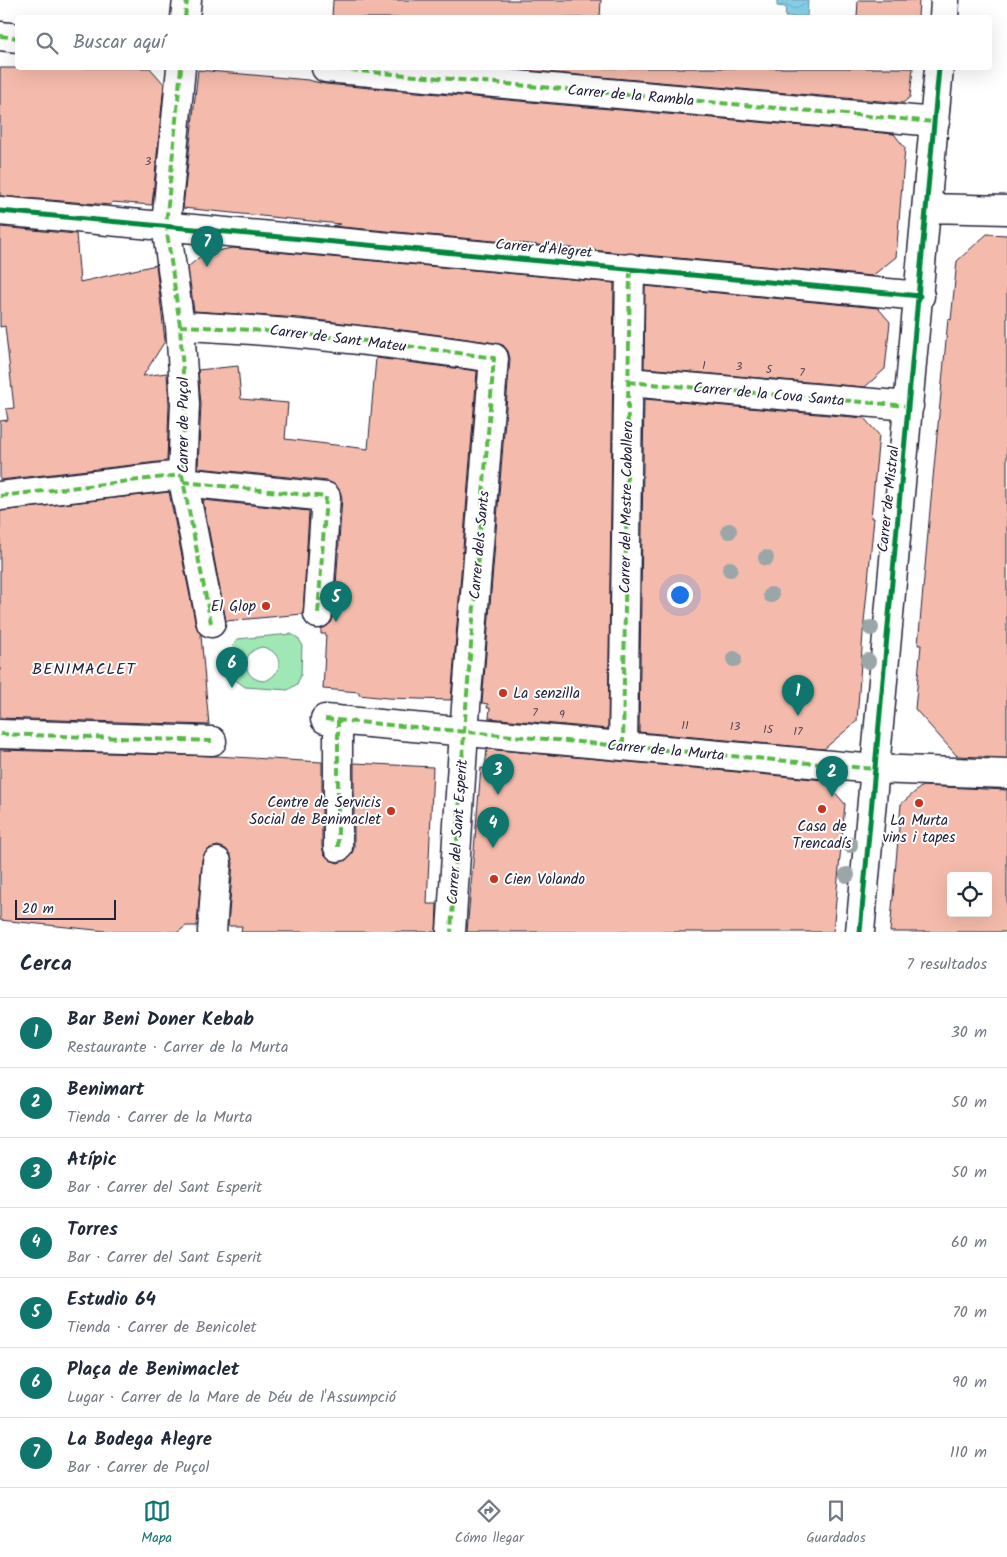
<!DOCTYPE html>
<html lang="es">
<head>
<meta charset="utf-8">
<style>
  :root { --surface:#fff; --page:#f6f6f7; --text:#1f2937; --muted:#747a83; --line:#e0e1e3; --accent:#0f766e }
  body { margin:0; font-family:Kalam,sans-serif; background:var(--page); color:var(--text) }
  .controls { position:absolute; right:15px; bottom:15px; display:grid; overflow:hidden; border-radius:5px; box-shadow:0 5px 20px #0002 }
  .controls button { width:45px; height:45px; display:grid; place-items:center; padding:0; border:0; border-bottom:1px solid var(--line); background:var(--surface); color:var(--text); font:25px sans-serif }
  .scale { position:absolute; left:15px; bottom:12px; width:101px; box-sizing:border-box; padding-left:5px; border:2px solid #22223b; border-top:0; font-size:14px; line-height:18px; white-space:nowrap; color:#22223b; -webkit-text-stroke:4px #fff; paint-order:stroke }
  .you { position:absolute; left:679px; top:594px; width:18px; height:18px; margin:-12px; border:4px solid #fff; border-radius:50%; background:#1a73e8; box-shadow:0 0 0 8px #1a73e833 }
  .badge { display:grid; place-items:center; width:32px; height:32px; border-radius:50%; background:var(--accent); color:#fff; font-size:16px; font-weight:700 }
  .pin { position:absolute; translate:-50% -41px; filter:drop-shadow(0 1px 2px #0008) }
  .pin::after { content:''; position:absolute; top:26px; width:18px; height:15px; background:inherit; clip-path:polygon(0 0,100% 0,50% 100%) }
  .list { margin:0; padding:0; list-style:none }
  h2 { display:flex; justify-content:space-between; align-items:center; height:65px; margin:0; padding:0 20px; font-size:21px }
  h2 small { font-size:16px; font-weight:400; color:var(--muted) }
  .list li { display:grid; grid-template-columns:32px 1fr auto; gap:15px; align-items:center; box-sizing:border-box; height:70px; padding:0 20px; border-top:1px solid var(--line) }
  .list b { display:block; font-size:19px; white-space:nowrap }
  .list p { margin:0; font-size:16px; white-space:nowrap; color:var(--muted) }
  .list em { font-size:16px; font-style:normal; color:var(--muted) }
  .icon { flex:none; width:28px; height:28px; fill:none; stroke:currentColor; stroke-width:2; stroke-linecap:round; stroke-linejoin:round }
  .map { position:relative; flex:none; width:1007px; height:932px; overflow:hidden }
  .search { position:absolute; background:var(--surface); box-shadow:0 5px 20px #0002; left:15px; right:15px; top:15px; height:55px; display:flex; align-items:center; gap:12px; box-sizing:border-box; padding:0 18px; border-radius:5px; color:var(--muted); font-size:19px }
  .sheet { height:555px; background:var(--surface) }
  nav { display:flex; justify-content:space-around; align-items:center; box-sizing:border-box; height:70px; border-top:1px solid var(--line); background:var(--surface); font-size:14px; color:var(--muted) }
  nav a { display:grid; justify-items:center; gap:2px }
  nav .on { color:var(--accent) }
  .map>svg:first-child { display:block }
  .green { fill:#9fe7b5; stroke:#608478; fill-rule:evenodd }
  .water { fill:url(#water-waves); stroke:#5e8aa2 }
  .building { fill:#f4bbac; stroke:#22223b; fill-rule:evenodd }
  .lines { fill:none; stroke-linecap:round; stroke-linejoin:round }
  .minor-casing { stroke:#22223b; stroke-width:31 }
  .minor { stroke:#fff; stroke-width:28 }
  .quiet { stroke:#58b947; stroke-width:4; stroke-dasharray:8 4; stroke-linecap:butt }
  .cycleway-casing { stroke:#fff; stroke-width:8 }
  .cycleway { stroke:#00873e; stroke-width:5 }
  .tree { fill:#9aa6a8 }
  .poi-dot { fill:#c8321e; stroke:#fff; stroke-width:2 }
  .labels { text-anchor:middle; stroke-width:4; stroke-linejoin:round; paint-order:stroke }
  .number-label { font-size:12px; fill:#564857 }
  .street-label { font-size:15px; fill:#22223b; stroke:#fff }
  .poi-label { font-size:15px; fill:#22223b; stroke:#fff; text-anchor:end }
  .neighbourhood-label { font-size:16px; letter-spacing:1px; fill:#22223b; stroke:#fff }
</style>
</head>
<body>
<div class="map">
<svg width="1007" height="932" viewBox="0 0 1007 932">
  <defs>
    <pattern id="water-waves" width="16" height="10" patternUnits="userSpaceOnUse" patternTransform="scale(1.25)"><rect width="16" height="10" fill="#86cfe7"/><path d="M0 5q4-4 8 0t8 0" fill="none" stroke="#73b1c7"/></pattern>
  </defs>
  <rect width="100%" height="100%" fill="#fff"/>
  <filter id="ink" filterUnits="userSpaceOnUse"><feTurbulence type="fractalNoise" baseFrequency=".02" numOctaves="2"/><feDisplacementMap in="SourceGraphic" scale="10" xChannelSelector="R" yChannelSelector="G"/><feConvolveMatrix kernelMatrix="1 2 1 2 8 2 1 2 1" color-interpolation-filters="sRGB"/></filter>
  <g filter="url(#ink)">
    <path class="green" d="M291,634L298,638L302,644L301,675L297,684L288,690L245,687L233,678L230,652L237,639ZM262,647C283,651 285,673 265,681C242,681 239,651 262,647Z"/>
    <path class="water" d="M777,0H808L807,17H785L786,7L777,6Z"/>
    <path class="building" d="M333,0H601L600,18H332Z
      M858,0H919L918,18H857Z
      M0,68H150L164,84L152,205L112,202L111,205L0,196Z
      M497,68H913L910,97L903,103Z
      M198,70L308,80L325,84L894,134L905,148L896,257L872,276L332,226L340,224L183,208Z
      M0,227L76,234L80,282L156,265L165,341L143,376L167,373L169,404L167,461L0,480V421L8,420L6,409L14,408L5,326L0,327Z
      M987,234L1007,235V758L957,756L915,709L921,645H918L931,499L948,319L951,320L957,261Z
      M232,248L614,283L608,729L489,718L490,708H487L488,704L482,703L510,359L508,351L503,345L496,343L418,332L300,318L194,311L188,267L203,254Z
      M645,286L878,308L890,322L885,369L865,387L644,368Z
      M376,358L477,371L451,700L387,698L359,695V692L323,689L326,634H321V629L331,623L334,615L342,498L340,491L335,485L328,481L198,468L201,405L198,370L238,366L241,399L288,403L285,439L368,449Z
      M644,399L864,418L879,435L871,518H874L863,633L857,721L824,749L639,732Z
      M169,492L196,626L201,635L209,725L0,718V511Z
      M203,500L309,511L303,614L226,621Z
      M487,749L824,780L845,804L833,932H467L481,768L485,769Z
      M0,750L216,756L322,762V847L324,854L330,860L338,863L346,860L352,854L354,847V763L433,767L427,904H437L436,932H241L242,926H228L233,863L231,856L226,849L218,846L210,848L204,854L202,860L197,926H186L178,932H115L0,920Z
      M922,786L1007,790V932H890L901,804ZM951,876H988V913H951Z"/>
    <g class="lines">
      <g class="minor-casing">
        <path id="minor" d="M185,18L187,0
          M944,18L945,0
          M0,36L18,38
          M181,68L166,225L180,326L185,404L182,475L211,623
          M326,68L935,122
          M928,208L1007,210
          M0,211L920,296
          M180,326C286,330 390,343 494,358L464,732L451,932
          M628,382L909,406
          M183,482L326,497L318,614
          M0,496L182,475
          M325,719L875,769L1007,774
          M0,734L212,741
          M623,746L630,268
          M338,847V720
          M212,932L217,862
          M860,932L939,68"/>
      </g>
      <use href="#minor" class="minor"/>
      <path class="quiet" d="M185,18L187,0
        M0,36L18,38
        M181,68L166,225L180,326L185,404L182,475L211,623
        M326,68L935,122
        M180,326C286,330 390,343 494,358L464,732L451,932
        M628,382L909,406
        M183,482L326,497L318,614
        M0,496L182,475
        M325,719L875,769
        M0,734L212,741
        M623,746L630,268
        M338,847V720"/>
      <g class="cycleway-casing">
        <path id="cycleway" d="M0,211L920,296
          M860,932L939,68"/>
      </g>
      <use href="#cycleway" class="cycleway"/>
    </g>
    <g class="tree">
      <circle cx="729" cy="531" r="8"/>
      <circle cx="766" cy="558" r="8"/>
      <circle cx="730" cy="569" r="8"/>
      <circle cx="771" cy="595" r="8"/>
      <circle cx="871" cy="628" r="8"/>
      <circle cx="734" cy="659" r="8"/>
      <circle cx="868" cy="661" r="8"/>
      <circle cx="850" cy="845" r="8"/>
      <circle cx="847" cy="875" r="8"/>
    </g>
  </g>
  <g class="poi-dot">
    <circle cx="266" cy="606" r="5"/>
    <circle cx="503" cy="693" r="5"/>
    <circle cx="919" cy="803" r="5"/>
    <circle cx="822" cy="809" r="5"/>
    <circle cx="391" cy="811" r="5"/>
    <circle cx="494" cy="879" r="5"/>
  </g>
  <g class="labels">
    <g class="number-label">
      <text x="148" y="165">3</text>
      <text x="704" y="369">1</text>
      <text x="739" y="370">3</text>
      <text x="769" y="373">5</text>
      <text x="802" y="376">7</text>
      <text x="535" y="716">7</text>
      <text x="562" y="718">9</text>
      <text x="685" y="729">11</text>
      <text x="735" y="730">13</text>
      <text x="768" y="733">15</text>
      <text x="798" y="735">17</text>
    </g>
    <g class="street-label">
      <text transform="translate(631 95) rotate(5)" y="5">Carrer de la Rambla</text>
      <text transform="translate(544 248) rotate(5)" y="5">Carrer d'Alegret</text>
      <text transform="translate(338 338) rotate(7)" y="5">Carrer de Sant Mateu</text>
      <text transform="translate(769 394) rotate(5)" y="5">Carrer de la Cova Santa</text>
      <text transform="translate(183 425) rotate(-90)" y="5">Carrer de Puçol</text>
      <text transform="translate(888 499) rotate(-84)" y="5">Carrer de Mistral</text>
      <text transform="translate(626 507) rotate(-89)" y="5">Carrer del Mestre Caballero</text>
      <text transform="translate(479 545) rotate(-85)" y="5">Carrer dels Sants</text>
      <text transform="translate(666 750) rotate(5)" y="5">Carrer de la Murta</text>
      <text transform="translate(457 832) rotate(-86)" y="5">Carrer del Sant Esperit</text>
    </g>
    <g class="poi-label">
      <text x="256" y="611">El Glop</text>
      <text x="513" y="698" text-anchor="start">La senzilla</text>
      <text x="381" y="807">Centre de Servicis<tspan x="381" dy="17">Social de Benimaclet</tspan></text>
      <text x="919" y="825" text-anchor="middle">La Murta<tspan x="919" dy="17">vins i tapes</tspan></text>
      <text x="822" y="831" text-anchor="middle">Casa de<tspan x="822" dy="17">Trencadís</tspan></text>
      <text x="504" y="884" text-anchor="start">Cien Volando</text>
    </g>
    <g class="neighbourhood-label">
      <text x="84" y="674">BENIMACLET</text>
    </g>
  </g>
</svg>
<div class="controls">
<button><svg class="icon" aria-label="locate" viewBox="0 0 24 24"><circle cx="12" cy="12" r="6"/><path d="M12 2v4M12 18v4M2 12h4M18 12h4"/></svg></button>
</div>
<div class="scale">20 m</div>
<div class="you"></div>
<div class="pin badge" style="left:798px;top:716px">1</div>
<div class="pin badge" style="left:832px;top:797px">2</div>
<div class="pin badge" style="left:498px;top:795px">3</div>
<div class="pin badge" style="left:493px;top:848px">4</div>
<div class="pin badge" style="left:336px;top:622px">5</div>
<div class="pin badge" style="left:232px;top:688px">6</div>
<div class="pin badge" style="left:207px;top:267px">7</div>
<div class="search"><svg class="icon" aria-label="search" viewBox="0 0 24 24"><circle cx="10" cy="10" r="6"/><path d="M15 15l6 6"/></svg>Buscar aquí</div>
</div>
<section class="sheet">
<h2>Cerca<small>7 resultados</small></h2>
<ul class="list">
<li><span class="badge">1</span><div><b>Bar Beni Doner Kebab</b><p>Restaurante · Carrer de la Murta</p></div><em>30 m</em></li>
<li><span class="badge">2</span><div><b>Benimart</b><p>Tienda · Carrer de la Murta</p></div><em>50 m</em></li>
<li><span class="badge">3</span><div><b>Atípic</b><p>Bar · Carrer del Sant Esperit</p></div><em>50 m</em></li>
<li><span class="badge">4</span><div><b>Torres</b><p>Bar · Carrer del Sant Esperit</p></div><em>60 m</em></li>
<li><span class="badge">5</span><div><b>Estudio 64</b><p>Tienda · Carrer de Benicolet</p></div><em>70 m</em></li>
<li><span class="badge">6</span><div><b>Plaça de Benimaclet</b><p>Lugar · Carrer de la Mare de Déu de l'Assumpció</p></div><em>90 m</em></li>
<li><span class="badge">7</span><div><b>La Bodega Alegre</b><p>Bar · Carrer de Puçol</p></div><em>110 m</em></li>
</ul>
</section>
<nav>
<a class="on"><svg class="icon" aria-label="map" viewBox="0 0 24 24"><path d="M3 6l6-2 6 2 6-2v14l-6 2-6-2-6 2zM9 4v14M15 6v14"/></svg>Mapa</a>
<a><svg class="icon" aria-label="directions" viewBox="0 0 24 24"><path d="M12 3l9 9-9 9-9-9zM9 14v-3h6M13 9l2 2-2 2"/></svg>Cómo llegar</a>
<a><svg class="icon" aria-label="saved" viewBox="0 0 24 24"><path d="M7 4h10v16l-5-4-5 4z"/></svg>Guardados</a>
</nav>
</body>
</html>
